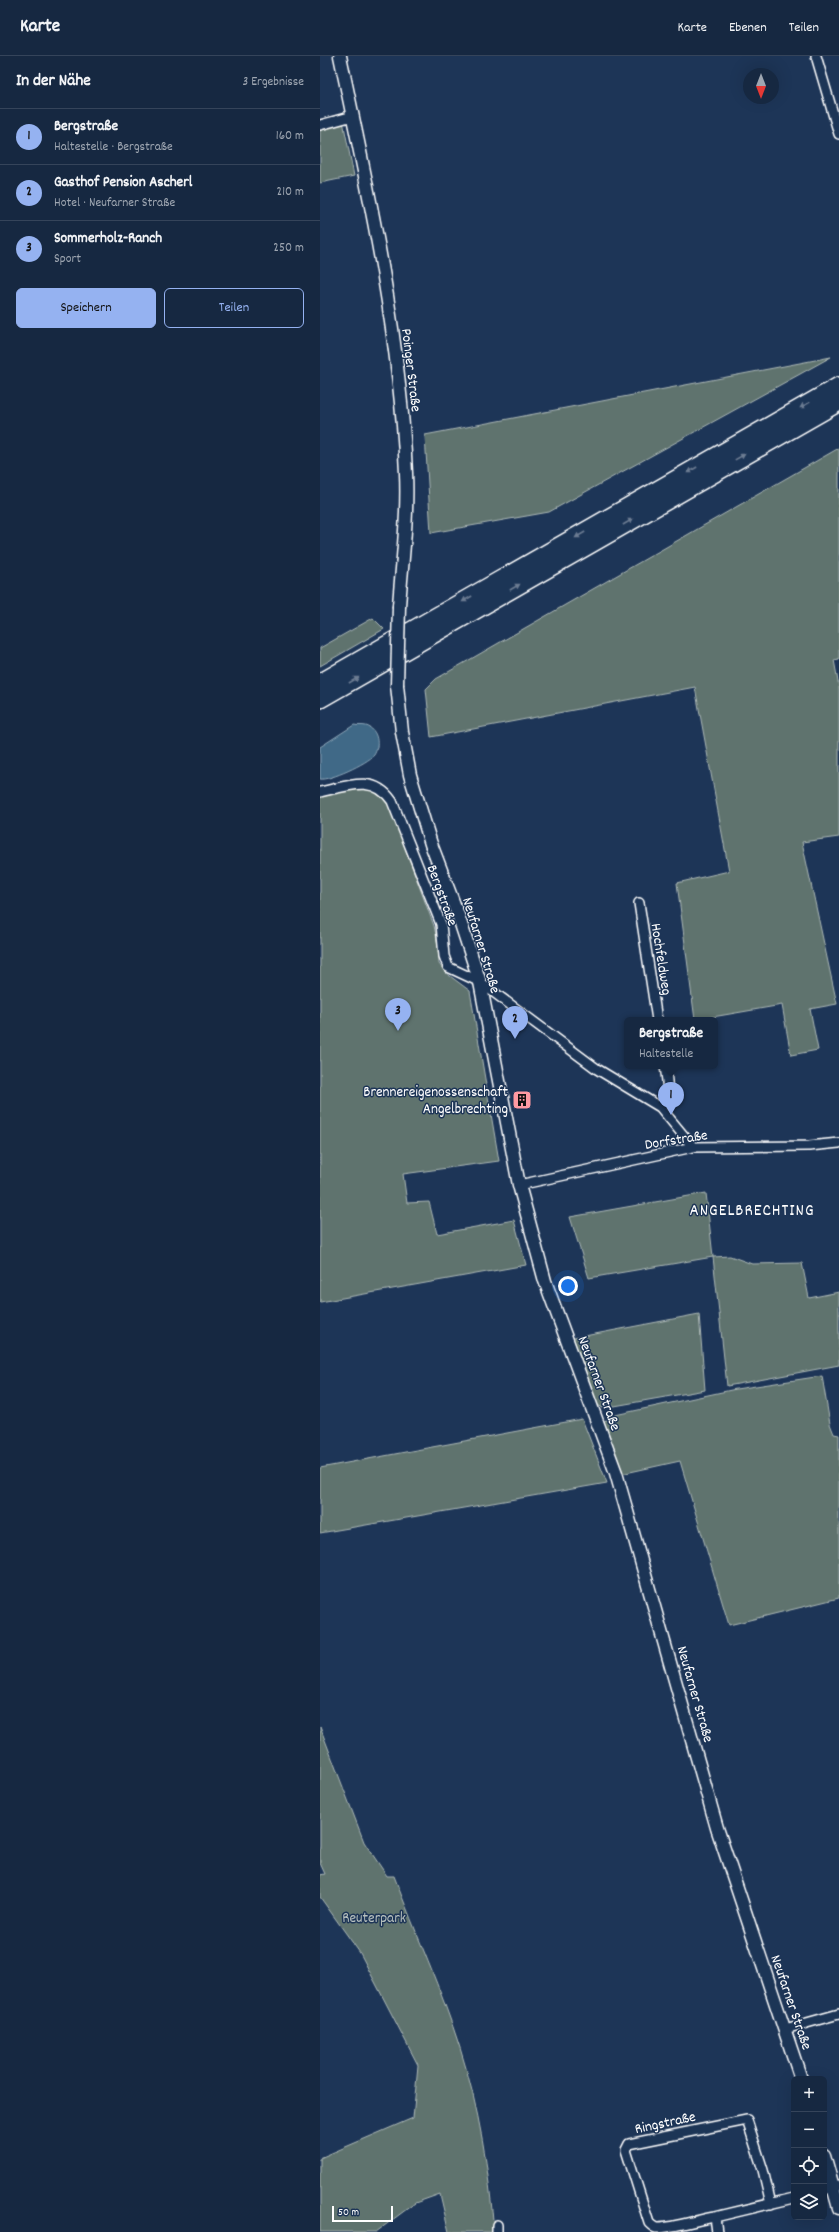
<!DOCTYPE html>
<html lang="de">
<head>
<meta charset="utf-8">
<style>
  :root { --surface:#162841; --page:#23344c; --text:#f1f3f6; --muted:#9ea6b1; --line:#35445a; --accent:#95b2f1 }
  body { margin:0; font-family:Dekko,sans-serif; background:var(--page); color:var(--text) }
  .controls { position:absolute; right:12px; bottom:12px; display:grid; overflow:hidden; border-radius:6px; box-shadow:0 4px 16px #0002 }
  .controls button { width:36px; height:36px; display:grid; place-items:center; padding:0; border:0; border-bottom:1px solid var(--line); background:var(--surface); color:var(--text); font:20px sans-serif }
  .compass { position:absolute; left:423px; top:12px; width:36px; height:36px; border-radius:50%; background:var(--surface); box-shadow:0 4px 16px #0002; rotate:180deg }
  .scale { position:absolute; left:12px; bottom:10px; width:61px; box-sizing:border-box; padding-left:4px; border:2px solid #fff; border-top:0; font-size:11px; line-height:14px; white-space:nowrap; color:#fff; -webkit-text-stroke:3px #1d3557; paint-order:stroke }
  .you { position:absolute; left:248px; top:1230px; width:14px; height:14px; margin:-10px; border:3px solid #fff; border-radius:50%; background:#1a73e8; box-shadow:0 0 0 6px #1a73e833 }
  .badge { display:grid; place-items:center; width:26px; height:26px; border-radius:50%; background:var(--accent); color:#111; font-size:13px; font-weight:700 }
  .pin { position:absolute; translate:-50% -33px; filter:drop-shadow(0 1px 2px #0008) }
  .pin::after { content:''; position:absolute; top:21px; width:14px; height:12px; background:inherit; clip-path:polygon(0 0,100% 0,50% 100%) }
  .popup { position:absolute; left:304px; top:961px; width:94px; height:52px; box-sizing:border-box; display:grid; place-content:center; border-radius:6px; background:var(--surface); filter:drop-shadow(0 1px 3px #0005); font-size:13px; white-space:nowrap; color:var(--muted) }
  .popup b { font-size:15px; color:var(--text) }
  .popup::after { content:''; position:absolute; left:50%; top:100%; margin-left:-8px; border:8px solid transparent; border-top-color:var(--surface) }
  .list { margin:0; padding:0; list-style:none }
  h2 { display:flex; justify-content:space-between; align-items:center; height:52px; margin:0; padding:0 16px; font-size:17px }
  h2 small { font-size:13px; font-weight:400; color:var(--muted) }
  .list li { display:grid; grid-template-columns:26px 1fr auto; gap:12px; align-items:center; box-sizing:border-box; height:56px; padding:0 16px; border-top:1px solid var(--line) }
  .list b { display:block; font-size:15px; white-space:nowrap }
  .list p { margin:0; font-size:13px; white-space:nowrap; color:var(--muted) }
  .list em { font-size:13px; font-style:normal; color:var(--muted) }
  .actions { display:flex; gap:8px; padding:12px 16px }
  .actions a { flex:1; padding:9px 0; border:1px solid var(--accent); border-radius:6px; text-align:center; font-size:14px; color:var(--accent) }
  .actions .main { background:var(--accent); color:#111 }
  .icon { flex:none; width:22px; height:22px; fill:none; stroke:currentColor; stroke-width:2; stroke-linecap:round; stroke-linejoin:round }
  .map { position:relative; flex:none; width:519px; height:2176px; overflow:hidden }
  header { display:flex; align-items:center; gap:24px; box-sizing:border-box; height:56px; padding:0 20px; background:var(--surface); border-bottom:1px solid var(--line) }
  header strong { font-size:19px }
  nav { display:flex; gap:22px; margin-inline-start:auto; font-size:14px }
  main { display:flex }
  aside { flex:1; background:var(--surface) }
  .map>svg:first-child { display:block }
  .green { fill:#5e736e; stroke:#aeb9b6 }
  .water { fill:#3f6987; stroke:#8ca5b7 }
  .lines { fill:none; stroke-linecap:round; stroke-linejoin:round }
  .minor-casing { stroke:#fff; stroke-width:12 }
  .tertiary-casing { stroke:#fff; stroke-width:15 }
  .motorway-casing { stroke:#fff; stroke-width:20 }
  .minor { stroke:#1d3557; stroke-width:9 }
  .tertiary { stroke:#1d3557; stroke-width:12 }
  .motorway { stroke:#1d3557; stroke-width:17 }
  .tertiary-bridge-casing { stroke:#fff; stroke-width:15; stroke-linecap:butt }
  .tertiary-bridge { stroke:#1d3557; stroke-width:12 }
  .oneway { fill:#6c7c92 }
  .labels { text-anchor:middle; stroke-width:3; stroke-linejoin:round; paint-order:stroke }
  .street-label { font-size:15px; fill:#fff; stroke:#1d3557 }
  .poi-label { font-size:15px; fill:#fff; stroke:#1d3557; text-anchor:end }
  .park-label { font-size:15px; fill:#b7c0be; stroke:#1d3557 }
  .quarter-label { font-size:17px; letter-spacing:1px; fill:#fff; stroke:#1d3557 }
</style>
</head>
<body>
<header>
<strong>Karte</strong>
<nav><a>Karte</a><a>Ebenen</a><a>Teilen</a></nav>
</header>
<main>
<aside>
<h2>In der Nähe<small>3 Ergebnisse</small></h2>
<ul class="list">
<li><span class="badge">1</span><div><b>Bergstraße</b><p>Haltestelle · Bergstraße</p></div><em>160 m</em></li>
<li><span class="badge">2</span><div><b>Gasthof Pension Ascherl</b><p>Hotel · Neufarner Straße</p></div><em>210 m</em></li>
<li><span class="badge">3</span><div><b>Sommerholz-Ranch</b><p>Sport</p></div><em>250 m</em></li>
</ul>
<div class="actions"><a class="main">Speichern</a><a>Teilen</a></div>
</aside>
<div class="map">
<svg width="519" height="2176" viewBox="0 0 519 2176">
  <rect width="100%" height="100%" fill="#1d3557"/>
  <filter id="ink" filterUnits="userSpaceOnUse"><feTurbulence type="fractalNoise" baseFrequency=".025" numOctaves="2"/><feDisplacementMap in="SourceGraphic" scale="8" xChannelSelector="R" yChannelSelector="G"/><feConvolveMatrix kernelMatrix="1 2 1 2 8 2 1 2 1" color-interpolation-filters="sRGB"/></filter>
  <g filter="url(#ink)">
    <path class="green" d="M23,65L34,120L0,127V71Z
      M511,301L229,456L111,477L105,379Z
      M519,392V603L514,604L519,631V781L482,786L517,948L490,953L498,994L471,999L462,949L375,964L357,827L409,815L375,631L111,681L106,633L116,623Z
      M53,562L64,573L0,610V592Z
      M40,731C53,733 59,738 68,746L114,870L118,888L119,908L126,917L150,935L179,1105L83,1118L87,1147L109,1146L117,1178L194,1164L206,1209L0,1246V739Z
      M386,1137L393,1201L410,1200L432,1208L482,1207L489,1242L519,1236V1309L407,1330L393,1201L269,1222L250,1161Z
      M379,1258L385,1334L283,1352L274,1347L249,1283Z
      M502,1320L510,1368L514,1378L519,1379V1542L409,1569L360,1405L301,1418L281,1367L295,1359L416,1333Z
      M262,1363L287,1427L0,1477V1412Z
      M0,1671L44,1786L67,1820H74C95,1876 122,1935 140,1992C159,2052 169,2114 174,2176H129L120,2138L95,2147L56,2176H0V2102L93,2062L98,2009L40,1897L0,1841V1819L5,1818L0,1807Z"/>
    <path class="water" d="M34,669C38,670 42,669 46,670C58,673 60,690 54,699C48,707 9,725 0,723V691Z"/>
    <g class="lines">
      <g class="minor-casing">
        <path id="minor" d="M496,0L519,78
          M0,69L33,60
          M0,736C28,730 53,718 72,745L121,868L124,900L128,911L160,926L277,1013L340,1051L373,1091
          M319,847L337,964
          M340,1051C351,1038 347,1026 345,1010
          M199,1129L373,1091L489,1090L519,1087
          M465,1973L519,1958
          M504,2134L519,2129
          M395,2161C380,2163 350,2173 336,2172C333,2171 331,2169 329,2167L306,2094L309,2088L427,2064L443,2114L451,2148
          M177,2169V2176
          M397,2176L395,2161L474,2142"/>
      </g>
      <g class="tertiary-casing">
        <path id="tertiary" d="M20,0C49,137 80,277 86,417C88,462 82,506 79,550
          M77,629L82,676L90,719L111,788L138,859L160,926L199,1129L225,1225L296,1417L397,1772L481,2023
          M504,2099L519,2152"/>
      </g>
      <g class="motorway-casing">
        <path id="motorway" d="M0,627L519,330
          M0,643L519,346"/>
      </g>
      <use href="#minor" class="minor"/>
      <use href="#tertiary" class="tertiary"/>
      <use href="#motorway" class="motorway"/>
      <g class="tertiary-bridge-casing">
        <path id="tertiary-bridge" d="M77,629L79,550"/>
      </g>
      <use href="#tertiary-bridge" class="tertiary-bridge"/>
    </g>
    <defs><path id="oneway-solid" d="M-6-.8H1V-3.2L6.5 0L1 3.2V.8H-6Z"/></defs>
    <g class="oneway">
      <use href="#oneway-solid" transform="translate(485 349) rotate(151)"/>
      <use href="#oneway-solid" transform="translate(420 401) rotate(-29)"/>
      <use href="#oneway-solid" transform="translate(372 414) rotate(150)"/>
      <use href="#oneway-solid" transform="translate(308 466) rotate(-30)"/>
      <use href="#oneway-solid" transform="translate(260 479) rotate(150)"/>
      <use href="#oneway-solid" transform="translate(195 531) rotate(-30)"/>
      <use href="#oneway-solid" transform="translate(147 543) rotate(150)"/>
      <use href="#oneway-solid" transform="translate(34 624) rotate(-30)"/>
    </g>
  </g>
  <defs>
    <g id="building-square" transform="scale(1)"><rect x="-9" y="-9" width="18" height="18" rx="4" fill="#ff9aa2" stroke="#1d3557"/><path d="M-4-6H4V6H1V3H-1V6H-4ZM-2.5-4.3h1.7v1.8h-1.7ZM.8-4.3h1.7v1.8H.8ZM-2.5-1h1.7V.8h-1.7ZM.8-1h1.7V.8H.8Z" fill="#111"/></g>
  </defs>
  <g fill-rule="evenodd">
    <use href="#building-square" x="202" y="1044"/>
  </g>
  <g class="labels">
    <g class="street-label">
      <text transform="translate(92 314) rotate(83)" y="5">Poinger Straße</text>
      <text transform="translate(123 839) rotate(70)" y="5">Bergstraße</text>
      <text transform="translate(162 889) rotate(73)" y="5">Neufarner Straße</text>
      <text transform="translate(342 903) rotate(81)" y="5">Hochfeldweg</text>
      <text transform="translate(356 1083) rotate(-9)" y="5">Dorfstraße</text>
      <text transform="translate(280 1327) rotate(70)" y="5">Neufarner Straße</text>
      <text transform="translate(376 1638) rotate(74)" y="5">Neufarner Straße</text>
      <text transform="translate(472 1946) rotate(71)" y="5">Neufarner Straße</text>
      <text transform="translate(345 2066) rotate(-12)" y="5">Ringstraße</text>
    </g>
    <g class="poi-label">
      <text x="188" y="1040">Brennereigenossenschaft<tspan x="188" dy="17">Angelbrechting</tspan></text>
    </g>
    <g class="park-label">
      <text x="54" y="1866">Reuterpark</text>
    </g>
    <g class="quarter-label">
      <text x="432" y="1159">ANGELBRECHTING</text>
    </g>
  </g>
</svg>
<div class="controls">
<button>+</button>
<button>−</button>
<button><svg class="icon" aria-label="locate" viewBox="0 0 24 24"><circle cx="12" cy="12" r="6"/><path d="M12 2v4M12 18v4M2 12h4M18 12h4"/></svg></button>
<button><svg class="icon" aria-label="layers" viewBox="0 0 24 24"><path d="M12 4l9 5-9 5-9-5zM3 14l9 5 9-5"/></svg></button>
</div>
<svg class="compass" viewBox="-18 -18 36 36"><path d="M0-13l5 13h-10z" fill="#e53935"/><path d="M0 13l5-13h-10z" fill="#9ea6b1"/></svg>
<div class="scale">50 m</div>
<div class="you"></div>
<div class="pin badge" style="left:351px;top:1059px">1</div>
<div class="popup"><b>Bergstraße</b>Haltestelle</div>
<div class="pin badge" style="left:195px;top:983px">2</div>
<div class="pin badge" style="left:78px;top:975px">3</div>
</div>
</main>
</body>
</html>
